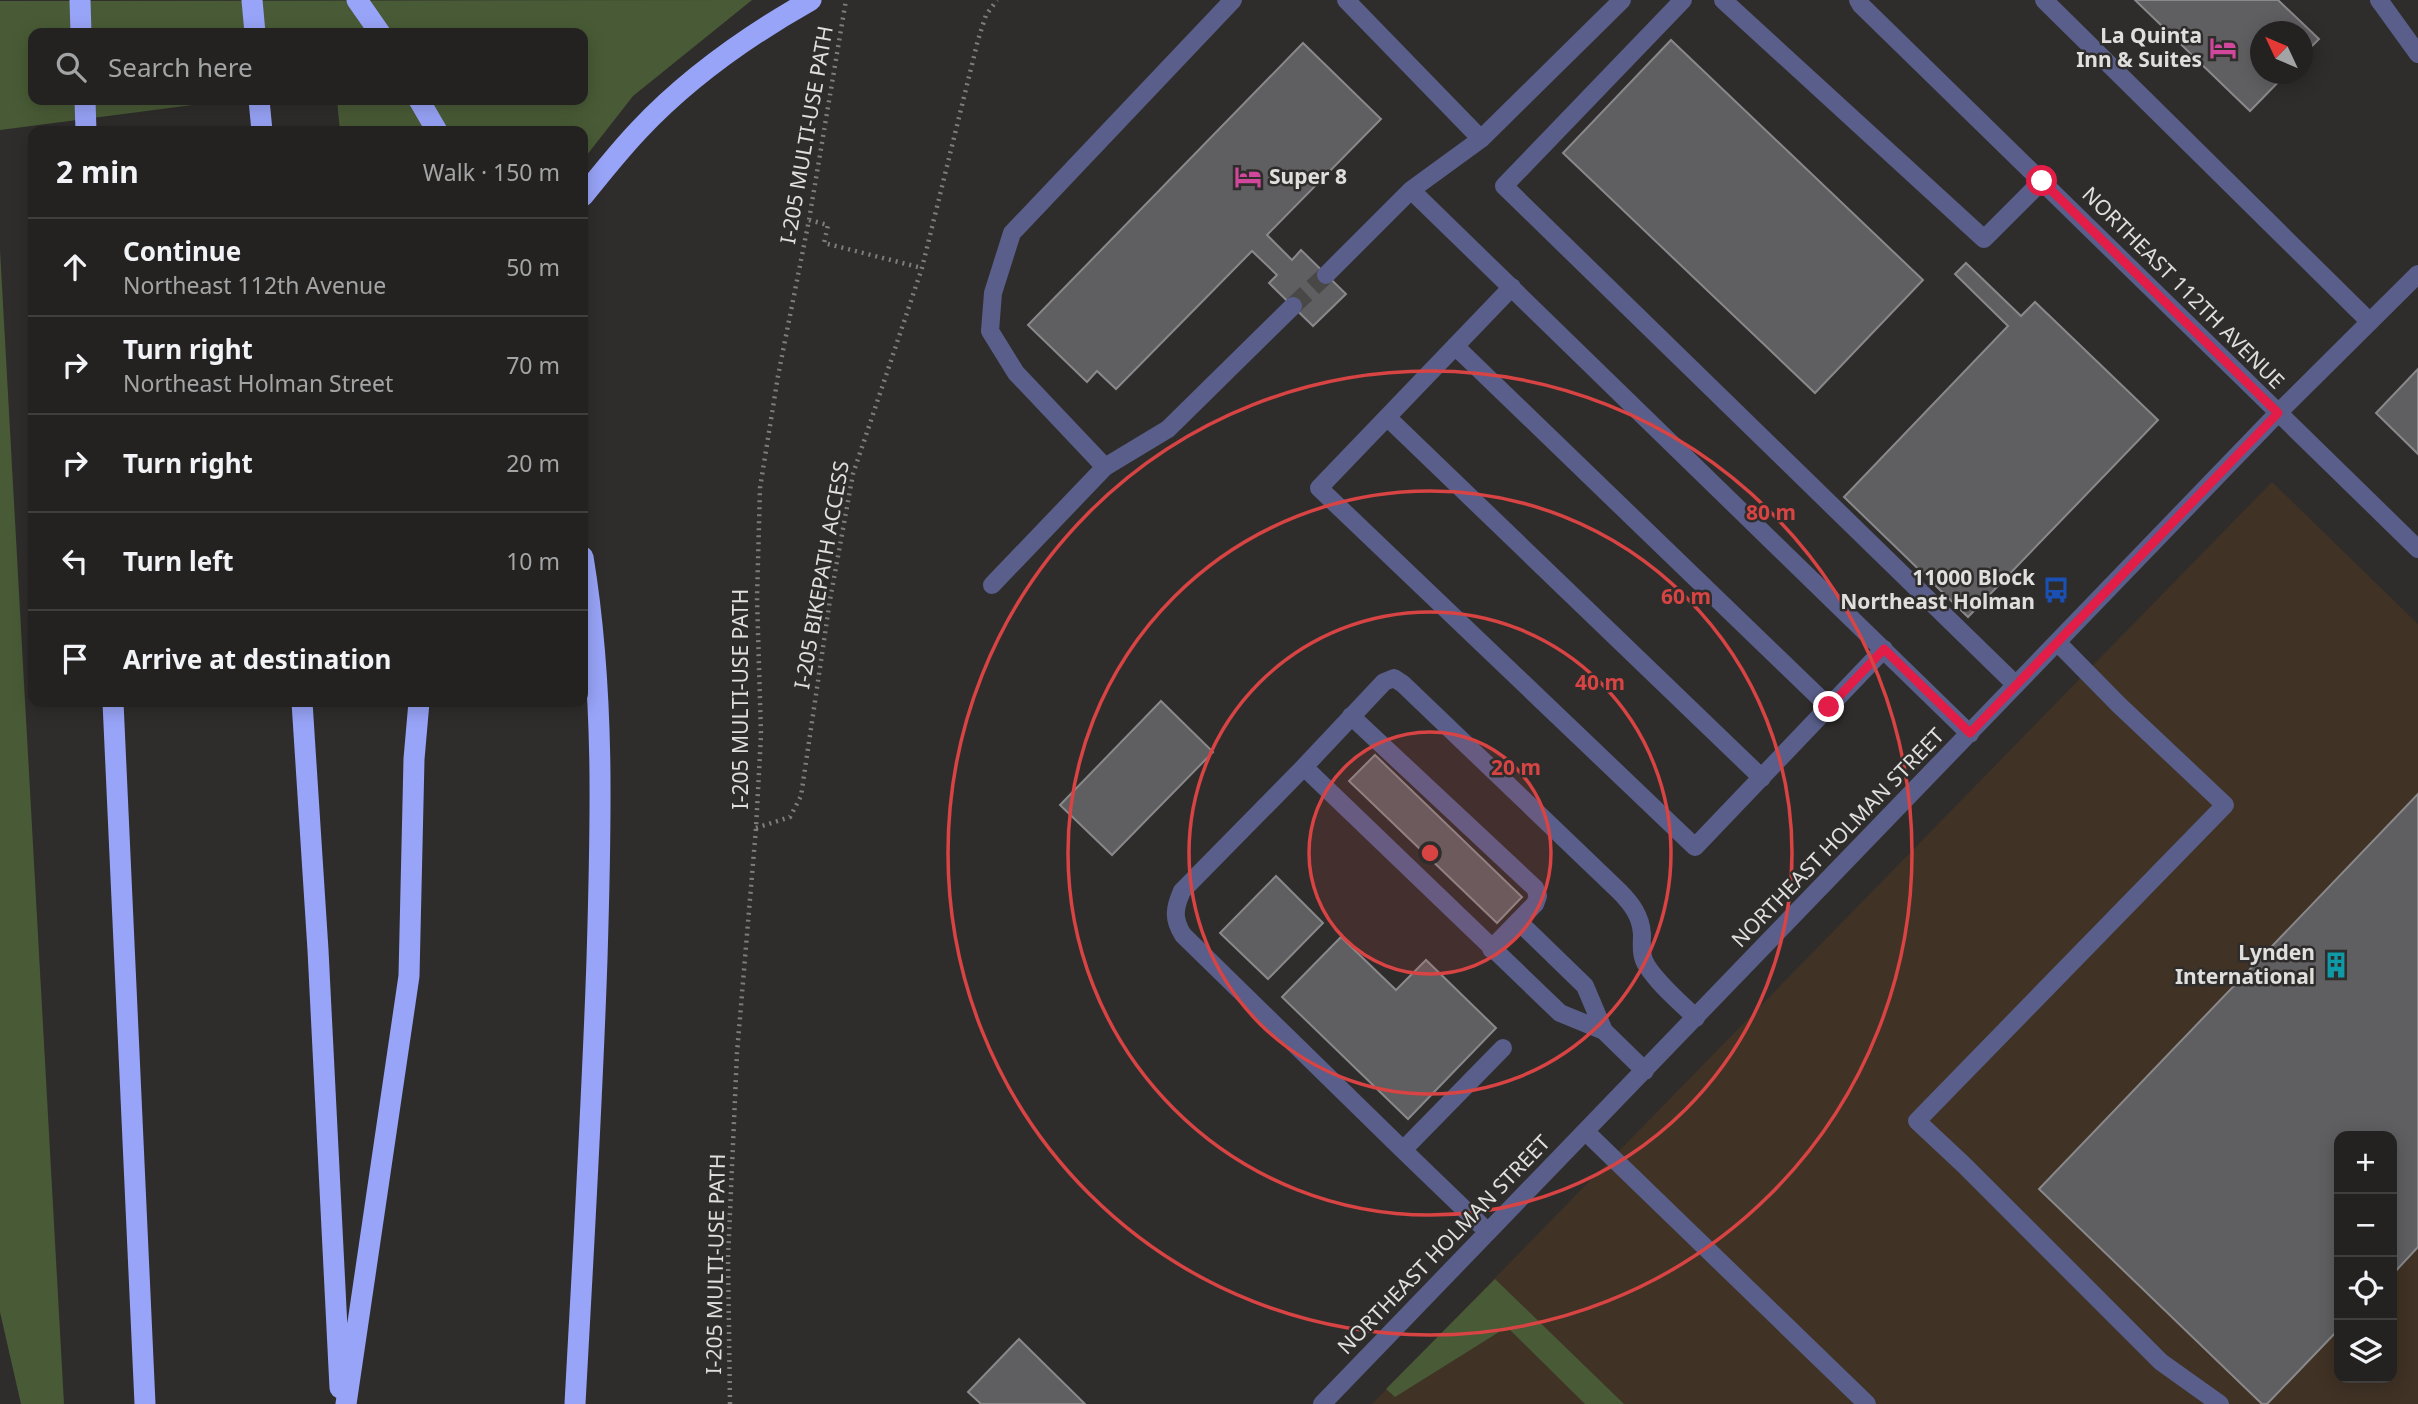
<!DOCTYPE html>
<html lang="en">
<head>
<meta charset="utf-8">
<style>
  :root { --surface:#232220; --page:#2b2a29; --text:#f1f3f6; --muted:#a3a4a5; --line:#403f3e }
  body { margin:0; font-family:"Noto Sans",sans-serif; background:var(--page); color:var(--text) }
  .controls { position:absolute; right:21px; bottom:21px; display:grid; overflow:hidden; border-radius:14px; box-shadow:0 4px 18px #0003 }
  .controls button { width:63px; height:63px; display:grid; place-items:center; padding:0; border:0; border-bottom:2px solid var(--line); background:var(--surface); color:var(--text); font:35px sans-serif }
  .compass { position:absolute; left:2250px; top:21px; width:63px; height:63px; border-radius:50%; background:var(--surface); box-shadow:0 4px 18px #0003; rotate:314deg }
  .stop { position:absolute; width:21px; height:21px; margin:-16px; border:5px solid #e11d48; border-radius:50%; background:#fff }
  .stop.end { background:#e11d48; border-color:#fff; box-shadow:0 2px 7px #0008 }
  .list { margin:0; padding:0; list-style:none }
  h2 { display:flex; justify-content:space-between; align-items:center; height:91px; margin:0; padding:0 28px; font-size:30px }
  h2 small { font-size:23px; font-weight:400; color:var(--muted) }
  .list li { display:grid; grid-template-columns:46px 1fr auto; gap:21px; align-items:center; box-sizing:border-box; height:98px; padding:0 28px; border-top:2px solid var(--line) }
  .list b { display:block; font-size:26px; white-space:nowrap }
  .list p { margin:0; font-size:23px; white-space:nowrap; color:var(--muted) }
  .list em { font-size:23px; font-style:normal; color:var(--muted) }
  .icon { flex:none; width:38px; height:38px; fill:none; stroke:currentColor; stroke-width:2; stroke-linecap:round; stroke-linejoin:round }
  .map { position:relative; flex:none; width:2418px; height:1404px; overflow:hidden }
  .search { position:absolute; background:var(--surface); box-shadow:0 4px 18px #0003; left:28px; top:28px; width:560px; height:77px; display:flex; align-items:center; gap:18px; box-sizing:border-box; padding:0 24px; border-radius:14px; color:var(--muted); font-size:26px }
  .panel { position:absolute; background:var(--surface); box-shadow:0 4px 18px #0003; left:28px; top:126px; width:560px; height:581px; border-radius:14px }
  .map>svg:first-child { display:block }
  .industrial { fill:#403225; fill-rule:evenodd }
  .green { fill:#495b36 }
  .building { fill:#5f5e61; stroke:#89888b; stroke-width:2 }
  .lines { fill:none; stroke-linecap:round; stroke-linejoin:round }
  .minor-tunnel { stroke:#4a4846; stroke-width:18; stroke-dasharray:18 9; stroke-linecap:butt }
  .path { stroke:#7f7d7c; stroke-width:4.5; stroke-dasharray:2 5; stroke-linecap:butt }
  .minor { stroke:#595f8a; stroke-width:18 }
  .highway { stroke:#98a4f8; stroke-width:21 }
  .route { stroke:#e11d48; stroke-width:9 }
  .ring { fill:none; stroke:#d84343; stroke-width:3.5 }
  .labels { text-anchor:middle; stroke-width:5; stroke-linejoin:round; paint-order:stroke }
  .poi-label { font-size:21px; font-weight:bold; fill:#e0dfde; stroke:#2f2d2b; text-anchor:end }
  .street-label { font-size:21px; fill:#e0dfde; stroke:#2f2d2b }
  .centre { fill:#d84343; stroke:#2f2d2b; stroke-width:3.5 }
  .ring-label { font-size:21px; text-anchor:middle; font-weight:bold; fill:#d84343; stroke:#2f2d2b; stroke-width:5; stroke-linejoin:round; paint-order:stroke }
</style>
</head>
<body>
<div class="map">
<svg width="2418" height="1404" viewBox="0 0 2418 1404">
  <rect width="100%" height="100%" fill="#2f2d2b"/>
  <path class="industrial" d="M2272,482L2418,624V1404H1372ZM2339,1136H2392V1378H2339Z"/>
  <path class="green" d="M752,0L633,96L583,160V131H340L337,100H583V33H33V100H231L0,130V1Z
    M0,250L64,1404H21L0,1312Z
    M1495,1279L1624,1404H1585L1507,1327L1395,1397L1386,1389Z"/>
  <path class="building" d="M2135,0H2278L2319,39L2302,56V32H2260V74H2286L2250,111Z
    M1671,40L1923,280L1815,393L1563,153Z
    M1303,43L1381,119L1267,235L1292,260L1301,250L1346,294L1313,326L1269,283L1277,275L1252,251L1116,389L1097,371L1087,382L1028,325Z
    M1966,263L2021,316L2035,302L2158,420L1968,617L1844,497L2008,326L1955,274Z
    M2418,369V454L2376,413Z
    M1161,701L1213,752L1112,855L1060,805Z
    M1375,755L1522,897L1497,923L1349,781Z
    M2418,794V1247L2392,1275V1136H2339V1329L2267,1404H2262L2039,1189Z
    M1276,876L1323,923L1268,979L1220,933Z
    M1341,937L1396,990L1426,960L1496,1028L1408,1119L1282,997Z
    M1019,1339L1085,1404H981L968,1392Z"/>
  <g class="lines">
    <path class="minor-tunnel" d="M1293,306L1326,275"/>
    <path class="path" d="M809,220L828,225L824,243L922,268
      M756,828L790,817L801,796L830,600L853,474L922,268L978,40L986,15L997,0
      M730,1404L728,1258L737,1053L756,828L761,735L757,598L760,488L778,376L809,220L846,0"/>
    <path class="minor" d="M1346,0L1481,139
      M1683,0L1504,186L2016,685
      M1723,0L1984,239L2042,181
      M1858,0L1861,5L2418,549
      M2044,0L2370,322
      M2379,0L2418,54
      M1411,190L1970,734
      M1326,275L1411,190L1481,139L1622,0
      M1512,287L1319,488L1695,847L1884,649
      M1455,346L1829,707
      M1387,417L1762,778
      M1105,467L1016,373L990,331L993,293L1012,233L1233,0
      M992,585L1105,467L1168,429L1293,306
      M2058,643L2119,705L2225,805L1917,1121L1964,1165L2161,1362L2220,1404
      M1351,716L1535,888L1538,896L1535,904L1491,949
      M1304,767L1182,891C1174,909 1173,919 1183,935L1403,1150L1503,1048
      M1518,921L1585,986L1604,1031
      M1645,1071L1604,1031L1560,1013L1304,767L1384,682L1394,678L1403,684L1619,891C1631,903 1641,916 1642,934C1642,945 1640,955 1647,966C1659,985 1680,1002 1696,1018
      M1586,1132L1867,1404
      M1403,1150L1488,1232
      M1322,1404L2278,413L2418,274"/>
    <path class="highway" d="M80,0L81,33
      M252,0L255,33
      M357,0L380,33
      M85,100L86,131
      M259,100L262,131
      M419,100L437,131
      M583,196C601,174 619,151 639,130C687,79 749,35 811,0
      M113,702L145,1404
      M302,702L318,950L340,1388
      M346,1404L409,976L414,759L419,702
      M575,1404C583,1256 592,1108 597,959C601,826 605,690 583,557"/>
  </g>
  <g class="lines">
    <path class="route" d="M1829,707L1884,649L1970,733L2278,413L2042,181"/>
  </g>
  <circle cx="1430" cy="853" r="121" fill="#d84343" fill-opacity=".12"/>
  <g class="ring">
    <circle cx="1430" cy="853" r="121"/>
    <circle cx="1430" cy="853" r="241"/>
    <circle cx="1430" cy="853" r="362"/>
    <circle cx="1430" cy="853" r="482"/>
  </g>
  <defs>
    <g id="hotel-bare" transform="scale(2.1)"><path d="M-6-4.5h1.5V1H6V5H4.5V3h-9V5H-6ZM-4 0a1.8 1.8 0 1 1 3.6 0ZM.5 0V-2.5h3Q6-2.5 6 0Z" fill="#d1479c" stroke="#2f2d2b" stroke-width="2.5" paint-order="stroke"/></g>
    <g id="bus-bare" transform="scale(2.1)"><path d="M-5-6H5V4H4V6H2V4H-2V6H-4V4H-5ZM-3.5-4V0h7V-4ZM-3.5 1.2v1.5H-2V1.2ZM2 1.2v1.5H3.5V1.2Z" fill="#1a4fb4" stroke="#2f2d2b" stroke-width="2.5" paint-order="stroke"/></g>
    <g id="building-bare" transform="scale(2.1)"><path d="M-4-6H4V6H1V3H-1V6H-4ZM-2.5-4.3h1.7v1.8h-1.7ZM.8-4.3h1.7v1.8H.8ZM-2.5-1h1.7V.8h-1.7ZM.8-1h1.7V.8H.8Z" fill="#0f9aa8" stroke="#2f2d2b" stroke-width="2.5" paint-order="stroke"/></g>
  </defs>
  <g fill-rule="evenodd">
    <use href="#hotel-bare" x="2223" y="48"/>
    <use href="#hotel-bare" x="1248" y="177"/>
    <use href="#bus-bare" x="2056" y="590"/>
    <use href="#building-bare" x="2336" y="965"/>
  </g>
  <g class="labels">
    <g class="poi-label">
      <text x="2202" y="43">La Quinta<tspan x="2202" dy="24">Inn &amp; Suites</tspan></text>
      <text x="1269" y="184" text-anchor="start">Super 8</text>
      <text x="2035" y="585">11000 Block<tspan x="2035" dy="24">Northeast Holman</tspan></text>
      <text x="2315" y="960">Lynden<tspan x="2315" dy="24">International</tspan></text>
    </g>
    <g class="street-label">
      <text transform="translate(807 135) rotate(-80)" y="7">I-205 MULTI-USE PATH</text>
      <text transform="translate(2183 288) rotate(45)" y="7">NORTHEAST 112TH AVENUE</text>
      <text transform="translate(822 575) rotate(-80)" y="7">I-205 BIKEPATH ACCESS</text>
      <text transform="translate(741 699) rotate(-90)" y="7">I-205 MULTI-USE PATH</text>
      <text transform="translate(1838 838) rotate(-46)" y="7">NORTHEAST HOLMAN STREET</text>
      <text transform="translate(1444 1245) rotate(-46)" y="7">NORTHEAST HOLMAN STREET</text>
      <text transform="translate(716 1264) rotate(-89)" y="7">I-205 MULTI-USE PATH</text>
    </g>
  </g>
  <circle cx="1430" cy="853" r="10" class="centre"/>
  <g class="ring-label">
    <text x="1771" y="520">80 m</text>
    <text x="1686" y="604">60 m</text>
    <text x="1600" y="690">40 m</text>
    <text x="1516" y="775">20 m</text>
  </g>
</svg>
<div class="controls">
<button>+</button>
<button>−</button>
<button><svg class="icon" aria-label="locate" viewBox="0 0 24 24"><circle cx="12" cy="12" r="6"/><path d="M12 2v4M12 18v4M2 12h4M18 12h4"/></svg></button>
<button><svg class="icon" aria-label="layers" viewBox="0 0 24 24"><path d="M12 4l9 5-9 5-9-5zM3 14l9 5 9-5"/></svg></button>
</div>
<svg class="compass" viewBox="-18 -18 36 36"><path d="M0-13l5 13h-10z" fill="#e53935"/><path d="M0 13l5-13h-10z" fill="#a3a4a5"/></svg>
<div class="stop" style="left:2042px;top:181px"></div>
<div class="stop end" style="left:1829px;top:707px"></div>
<div class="search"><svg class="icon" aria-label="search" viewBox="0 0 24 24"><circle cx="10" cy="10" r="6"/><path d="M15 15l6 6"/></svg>Search here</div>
<section class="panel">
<h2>2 min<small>Walk · 150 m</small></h2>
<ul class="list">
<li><svg class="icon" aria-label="ahead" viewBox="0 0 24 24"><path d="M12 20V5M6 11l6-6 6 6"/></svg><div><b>Continue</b><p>Northeast 112th Avenue</p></div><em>50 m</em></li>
<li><svg class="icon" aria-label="right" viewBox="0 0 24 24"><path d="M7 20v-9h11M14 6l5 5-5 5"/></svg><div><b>Turn right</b><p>Northeast Holman Street</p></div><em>70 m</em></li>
<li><svg class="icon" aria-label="right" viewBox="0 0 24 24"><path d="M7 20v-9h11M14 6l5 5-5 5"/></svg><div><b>Turn right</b></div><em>20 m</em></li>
<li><svg class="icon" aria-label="left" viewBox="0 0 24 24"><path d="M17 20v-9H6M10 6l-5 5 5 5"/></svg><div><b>Turn left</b></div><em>10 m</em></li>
<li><svg class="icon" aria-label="arrive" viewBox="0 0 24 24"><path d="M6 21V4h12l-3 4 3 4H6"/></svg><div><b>Arrive at destination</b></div></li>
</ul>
</section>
</div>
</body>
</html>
